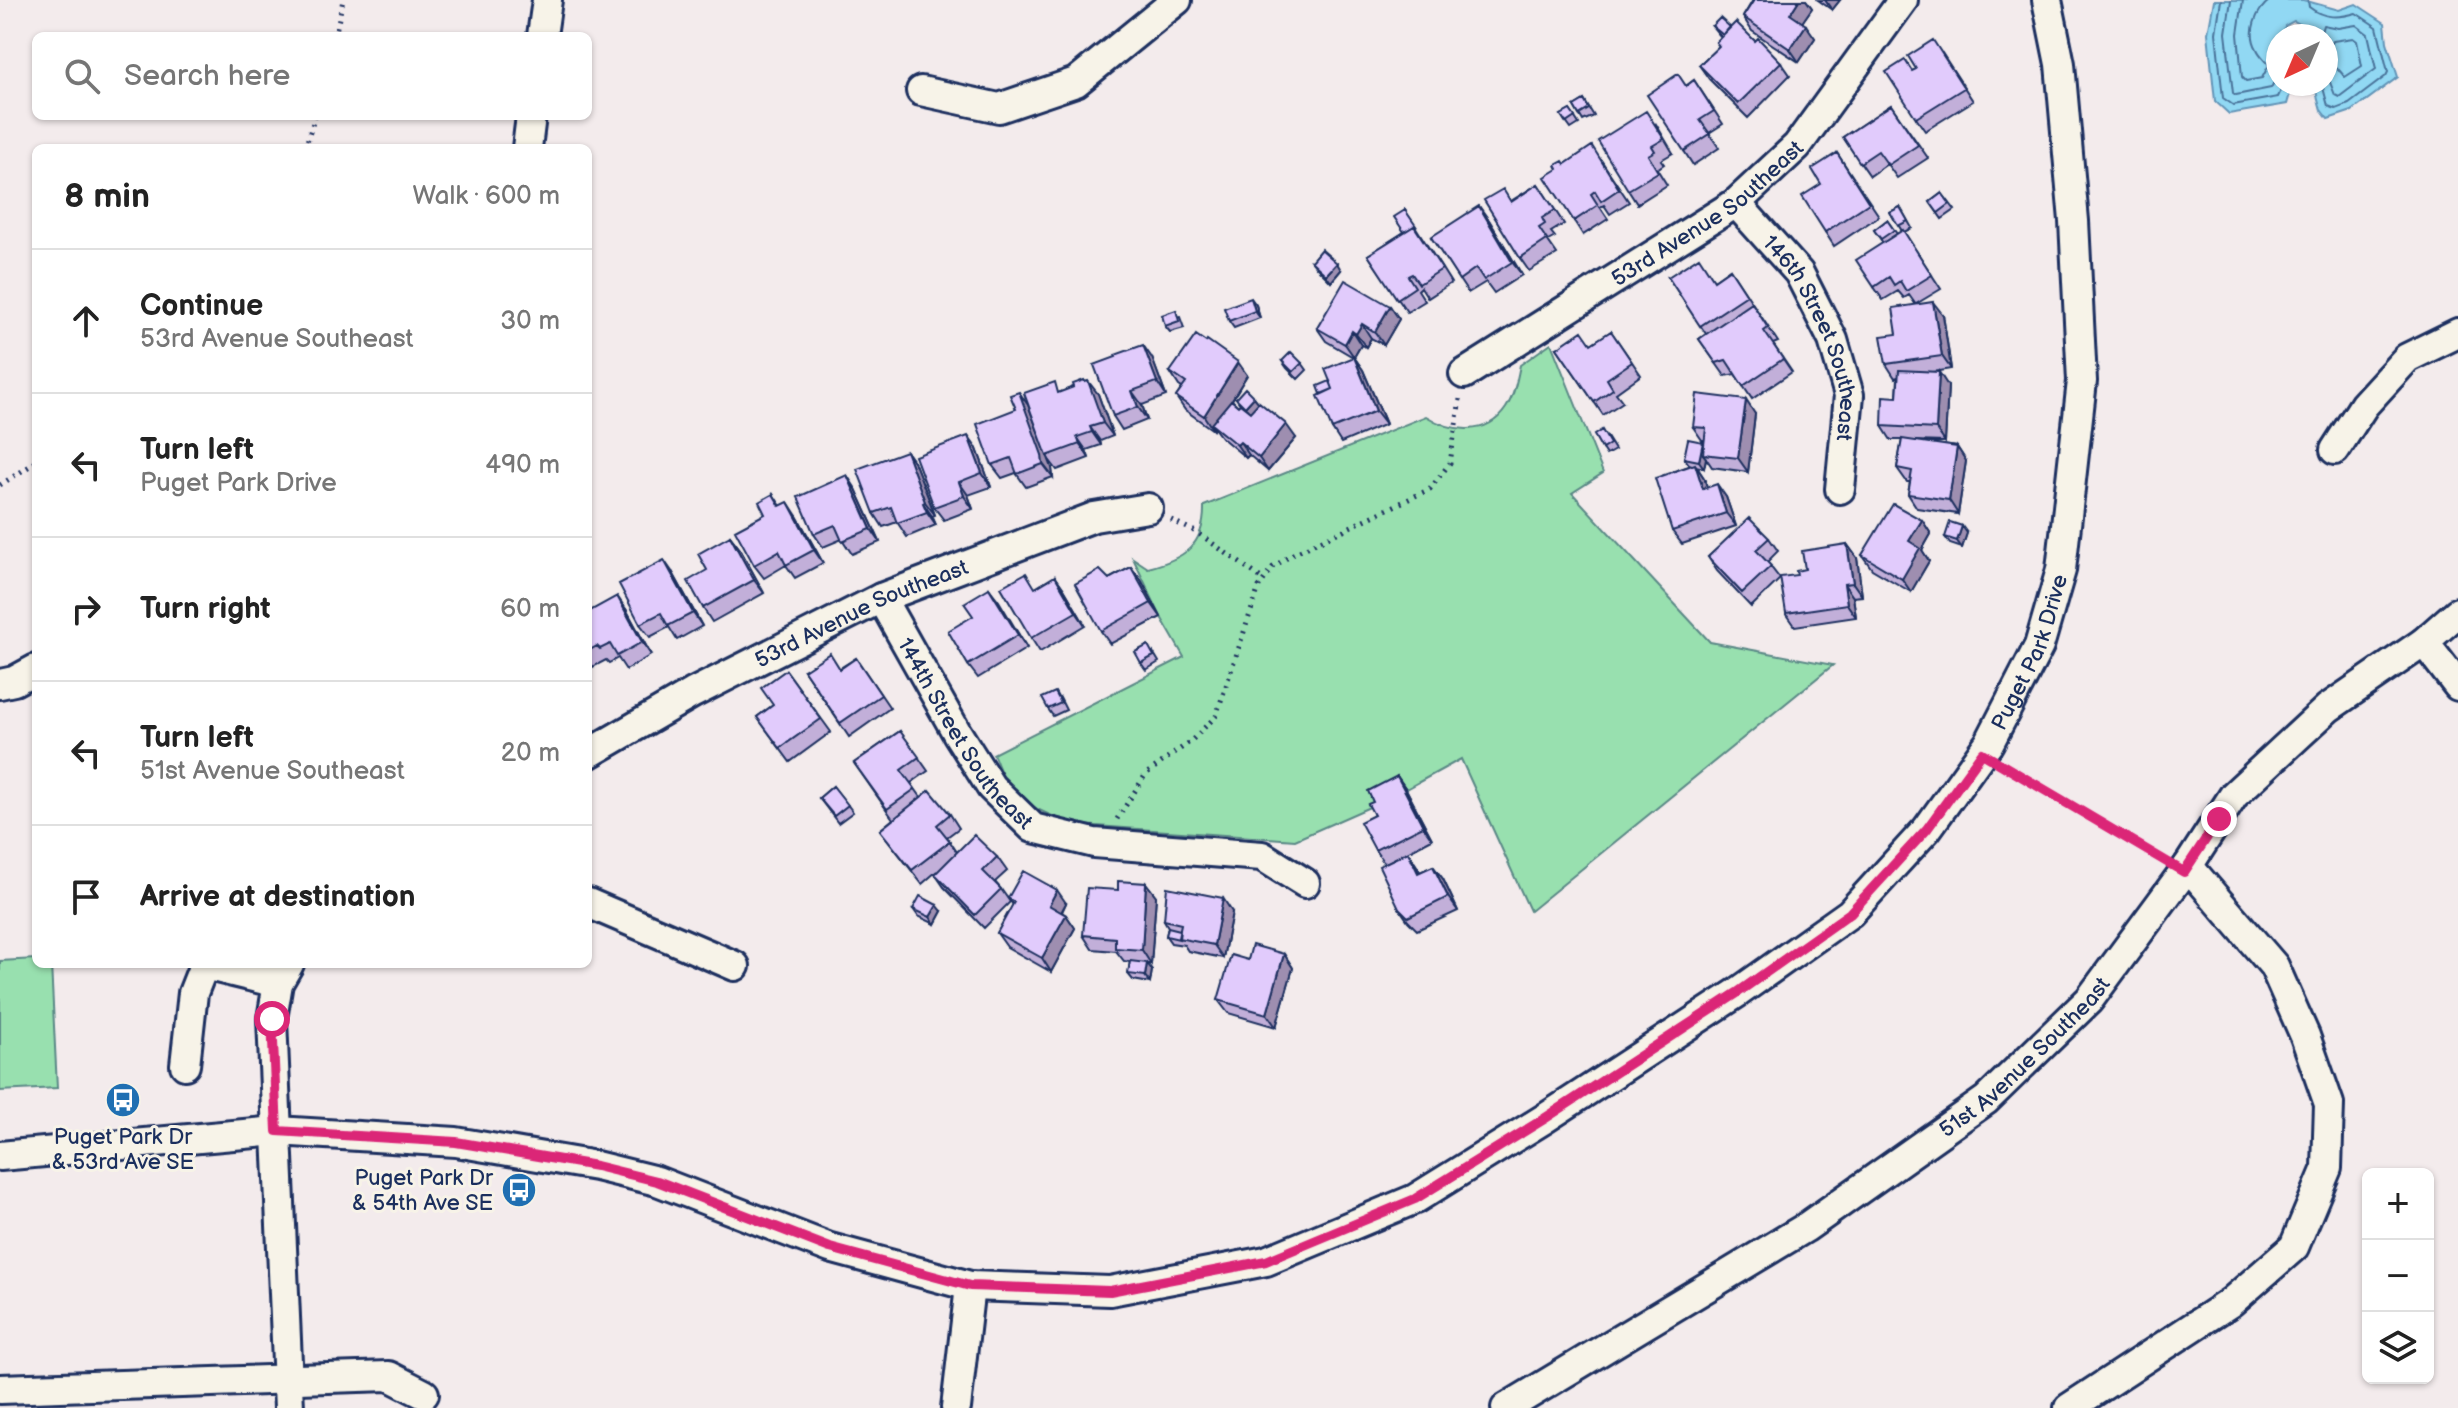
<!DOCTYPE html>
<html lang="en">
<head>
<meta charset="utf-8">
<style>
  :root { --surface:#fff; --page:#f6f6f6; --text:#222; --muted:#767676; --line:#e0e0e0 }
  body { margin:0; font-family:"Balsamiq Sans",sans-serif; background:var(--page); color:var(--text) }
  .controls { position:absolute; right:24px; bottom:24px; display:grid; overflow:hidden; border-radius:12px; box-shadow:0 2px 6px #0004 }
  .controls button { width:72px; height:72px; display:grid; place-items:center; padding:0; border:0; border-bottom:2px solid var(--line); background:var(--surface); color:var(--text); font:40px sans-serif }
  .compass { position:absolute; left:2266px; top:24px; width:72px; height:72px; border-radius:50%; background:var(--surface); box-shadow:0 2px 6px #0004; rotate:224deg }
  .stop { position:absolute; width:24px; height:24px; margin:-18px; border:6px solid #db2777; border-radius:50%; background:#fff }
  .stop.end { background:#db2777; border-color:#fff; box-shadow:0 2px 8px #0008 }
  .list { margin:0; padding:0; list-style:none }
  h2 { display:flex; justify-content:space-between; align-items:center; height:104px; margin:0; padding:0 32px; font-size:34px }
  h2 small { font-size:26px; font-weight:400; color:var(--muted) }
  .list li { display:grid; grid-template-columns:52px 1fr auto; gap:24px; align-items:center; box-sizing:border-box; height:144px; padding:0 32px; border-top:2px solid var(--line) }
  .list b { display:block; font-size:30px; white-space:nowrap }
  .list p { margin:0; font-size:26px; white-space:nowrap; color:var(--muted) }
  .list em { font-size:26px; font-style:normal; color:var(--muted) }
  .icon { flex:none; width:44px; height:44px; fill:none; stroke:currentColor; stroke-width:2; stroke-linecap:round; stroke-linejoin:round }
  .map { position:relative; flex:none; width:2458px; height:1408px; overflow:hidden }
  .search { position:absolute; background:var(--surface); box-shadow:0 2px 6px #0004; left:32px; top:32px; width:560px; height:88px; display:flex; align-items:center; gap:20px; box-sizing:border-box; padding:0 28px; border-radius:12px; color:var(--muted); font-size:30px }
  .panel { position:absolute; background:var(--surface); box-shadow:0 2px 6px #0004; left:32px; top:144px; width:560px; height:824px; border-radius:12px }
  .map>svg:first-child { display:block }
  .green { fill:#98e0af; stroke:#5a8886; stroke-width:2 }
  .water { fill:#91d8f3; stroke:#6294b7; stroke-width:2 }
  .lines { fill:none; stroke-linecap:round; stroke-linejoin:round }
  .shore { stroke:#4a739a; stroke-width:2 }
  .minor-casing { stroke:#1b2f5e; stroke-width:34 }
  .path { stroke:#1b2f5e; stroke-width:5; stroke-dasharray:2 6; stroke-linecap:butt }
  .minor { stroke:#f7f3e8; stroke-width:28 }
  .wall { fill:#c2afd9; stroke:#1b2f5e; stroke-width:2 }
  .shaded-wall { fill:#9e8eb0; stroke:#1b2f5e; stroke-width:2 }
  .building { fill:#e1cbfc; stroke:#1b2f5e; stroke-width:2 }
  .route { stroke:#db2777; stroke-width:10 }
  .labels { text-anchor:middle; stroke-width:6; stroke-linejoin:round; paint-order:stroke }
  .street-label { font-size:22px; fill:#1b2f5e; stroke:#f7f3e8 }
  .poi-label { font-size:22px; fill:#1b2f5e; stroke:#f7f3e8 }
</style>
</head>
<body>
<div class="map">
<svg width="2458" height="1408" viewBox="0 0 2458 1408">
  <rect width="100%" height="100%" fill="#f3ebec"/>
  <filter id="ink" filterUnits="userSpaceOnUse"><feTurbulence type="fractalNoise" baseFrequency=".0125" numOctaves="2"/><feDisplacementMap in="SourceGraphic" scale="16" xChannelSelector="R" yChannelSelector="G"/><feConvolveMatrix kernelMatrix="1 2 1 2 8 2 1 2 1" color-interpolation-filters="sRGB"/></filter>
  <g filter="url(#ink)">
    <path class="green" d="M1551,343L1603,473L1572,493L1710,642L1833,665L1530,911L1461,759L1390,798L1295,840L1082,825C1055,819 1029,809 1010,788C1002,779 998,764 993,754L1184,657L1161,617L1133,558L1148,568C1183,559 1205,546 1204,506L1426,416C1451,432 1487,437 1506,408C1514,396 1517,380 1520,365Z
      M36,959V964H51L57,1088L0,1091V961Z"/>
    <path class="water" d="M2214,0H2303L2339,10L2356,4L2385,23L2387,42L2398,77L2352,111L2328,119L2321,110L2314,84H2326V36H2303L2301,25L2294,21L2285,26L2283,36H2278V84H2292V87L2287,104L2229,114L2215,101L2208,33Z"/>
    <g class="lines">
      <path class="shore" d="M2221,0L2216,33L2223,98L2233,105L2278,97L2284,84
        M2231,0L2226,33L2233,93L2236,95L2271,88L2278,74
        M2243,0L2238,34L2242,77L2246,81L2262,78L2269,65C2266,60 2260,56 2257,49C2247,32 2256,11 2270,0
        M2308,0L2309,7C2324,19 2339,18 2356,13L2377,27L2388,72L2386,76L2349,104L2336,109L2328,106L2322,84
        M2320,36L2323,25L2338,28L2356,25L2368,34L2376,69L2339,97L2335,95L2326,72
        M2326,55L2333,41L2353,38L2357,41L2362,66L2345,77L2326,55"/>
      <g class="minor-casing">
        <g id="minor">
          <path d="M542,36L547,0"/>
          <path d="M921,91L999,108L1076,82L1177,0"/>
          <path d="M527,148L531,116"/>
          <path id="s1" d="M1736,203L1799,273L1833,340L1849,395L1840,489"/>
          <path id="s2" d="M1464,374L1736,203L1797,146L1903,0"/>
          <path d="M2335,450L2364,405L2407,358L2458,333"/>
          <path id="s3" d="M881,598L957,733L991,787L1033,828L1094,843L1262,856L1305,883"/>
          <path d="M2424,642L2458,686"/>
          <path d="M0,684L14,681L36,669"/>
          <path id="s4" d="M588,754L693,693L881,598L1094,517L1148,508"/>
          <path d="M588,903L735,966"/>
          <path d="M185,1065L193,993L204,965L278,983"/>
          <path id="s5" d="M0,1156L277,1131L456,1142L596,1166L657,1181L830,1248L970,1286L1110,1291L1266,1261L1415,1199L1544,1119L1737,993L1850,913L1927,829L1989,743L2039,646L2061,570L2082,381L2074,221L2060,64L2047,0"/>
          <path d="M0,1389L389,1376L424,1394"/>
          <path d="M289,1408L272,1019L278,983L289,964"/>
          <path d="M956,1408L970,1286"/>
          <path id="s6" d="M1506,1408L1805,1228L1986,1100L2089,1000L2188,866L2234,795L2328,708L2424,642L2458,612"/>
          <path d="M2069,1408L2231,1302L2294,1247L2327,1168L2329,1104L2305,1036L2274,966L2188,866"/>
        </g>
      </g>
      <path class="path" d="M335,36L343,0
        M305,148L315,116
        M0,485L36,462
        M1171,520L1198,533L1264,580
        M2003,766L2164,860
        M1117,819L1146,774L1191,741L1216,716L1259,587L1273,567L1293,554L1430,489L1450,463L1460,399"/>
      <use href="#minor" class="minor"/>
    </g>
    <path class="wall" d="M1753,0H1806L1812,8L1802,22L1815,38L1799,62L1752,31L1743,17Z
      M1818,0H1840L1832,10Z
      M1712,26L1730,27L1755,41L1781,62L1790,75L1748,118L1709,79L1699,65L1719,46L1716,42L1721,37Z
      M1942,53L1973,101L1925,131L1916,118L1913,71Z
      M1694,80L1723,124L1709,133L1719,148L1693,165L1684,151L1686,86Z
      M1584,100L1594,116L1583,121L1574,106Z
      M1891,105L1928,158L1897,178L1887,164L1870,176L1843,137Z
      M1570,110L1579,124L1571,129L1561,115Z
      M1656,124L1673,153L1661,160L1664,164L1657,169L1667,185L1637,204L1628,190Z
      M1837,153L1879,216L1834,246L1825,232L1821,184Z
      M1601,160L1629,202L1610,214L1604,205L1600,207L1608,219L1583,235L1574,221L1565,164Z
      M1538,184L1564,224L1551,232L1555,237L1548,241L1557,254L1529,271L1520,258L1511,201Z
      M1942,193L1955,210L1942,219L1930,202Z
      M1900,207L1912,228L1904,232L1941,289L1916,304L1943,315L1951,369L1933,372L1948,386L1945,442L1914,441L1957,447L1966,461L1958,514L1917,508L1908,494L1910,482H1907L1897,468L1902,440H1891L1882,426L1897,397L1898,377L1895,378L1886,364L1897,334L1916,305L1909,295L1904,298L1898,291L1883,300L1874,287L1883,243L1874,230L1887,220L1897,234L1902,231L1890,212Z
      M1405,210L1451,283L1428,298L1421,287L1418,290L1425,301L1407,312L1368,255L1404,232Z
      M1489,220L1522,275L1494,293L1486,282L1468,293L1431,237Z
      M1311,261L1341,270L1331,282L1316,267Z
      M1730,269L1778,342L1773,344L1792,372L1752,399L1735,374L1725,376L1699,339L1706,334L1668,277L1714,280Z
      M1256,305L1260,318L1234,328L1229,321Z
      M1390,306L1399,319L1384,345L1371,338L1366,347L1361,345L1354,357L1363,370L1386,424L1341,443L1332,429L1321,394L1330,381L1353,357L1326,341L1317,328Z
      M1180,317L1184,328L1170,332L1165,326Z
      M1611,331L1641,375L1616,393L1623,402L1603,415L1557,348L1591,344Z
      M1152,358L1166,396L1142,405L1147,420L1122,430L1113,416Z
      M1282,361L1302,363L1307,370L1298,379L1287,368Z
      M1170,372L1247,375L1232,400L1238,406L1240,404L1236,398L1254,397L1258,403L1296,438L1268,471L1249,455L1246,458L1221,437L1214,428L1213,430L1185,410L1176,397L1182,388L1179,386Z
      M1086,382L1098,394L1113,436L1100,441L1101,445L1086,450L1089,458L1057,470L1047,457L1052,468L1053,477L1026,487L1016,473L1002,478L992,465L1028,405Z
      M1755,414L1748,472L1712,467L1706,458L1704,468L1696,466L1704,478L1707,487L1726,497L1736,526L1682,544L1672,531L1671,472L1692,465L1689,464L1684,458L1703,442L1704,444L1705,440H1702L1693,427Z
      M1607,437L1615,450L1606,455L1602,449Z
      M977,449L991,487L968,495L973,509L944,520L934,507Z
      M915,464L935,515L932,516L936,525L907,537L897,522L883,527L874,513Z
      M856,489L880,542L852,554L842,539L823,547L814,534Z
      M773,494L781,506L797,516L823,563L795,578L786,565L764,578L754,565L765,514Z
      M1922,520L1931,534L1922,550L1929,561L1911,592L1872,569L1862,555Z
      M1967,533L1962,548L1950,544L1945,537Z
      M730,536L740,549L764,593L712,622L703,608L707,570Z
      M1769,538L1778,551L1767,562L1780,579L1751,607L1717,571L1708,557L1718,548Z
      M1847,544L1857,558L1862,596L1853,597L1856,617L1795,626L1786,613L1797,575Z
      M1131,567L1141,580L1161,617L1110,644L1101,631L1109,579Z
      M673,573L702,626L677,640L669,627L650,637L640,624Z
      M1055,576L1064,589L1085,625L1040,652L1031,638Z
      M989,588L1027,648L978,678L968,665L973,616Z
      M626,609L651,655L626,670L618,658L609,663L606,660L593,667L588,659V612Z
      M1153,652L1159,662L1146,670L1141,663Z
      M856,658L890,708L849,737L804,670L840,668Z
      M786,670L831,732L790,762L757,717L773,705Z
      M1060,698L1066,710L1053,716L1048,709Z
      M900,731L928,771L911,783L921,797L950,814L959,828L947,837L957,852L997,857L1007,871L995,882L1001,889L1010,902L984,928L944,887L935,874L937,871L922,884L880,830L893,819L854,763Z
      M1397,776L1406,789L1432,839L1388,862L1408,852L1420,872L1433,866L1443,879L1458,911L1417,930L1408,921L1399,908L1384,863L1375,850L1373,802Z
      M833,786L853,812L838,823L819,798Z
      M1146,883L1156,896L1151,964L1145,963L1152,970L1150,983L1133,980L1128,974L1130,962L1124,961L1116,951L1092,949L1083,935L1118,890Z
      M1008,898L1066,903L1062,912L1066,915L1075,928L1051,972L1007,947L997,933L1013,905Z
      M913,909L942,911L935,924L918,916Z
      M1232,912L1223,958L1188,951L1184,945L1171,943L1166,936L1168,927L1164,920Z
      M1284,954L1293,968L1276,1027L1228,1013L1218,1000L1248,960Z"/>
    <path class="shaded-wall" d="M1799,0H1806L1812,8L1799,27L1790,14Z
      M1825,0H1840L1832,10Z
      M1806,25L1815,38L1799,62L1790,49Z
      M1479,206L1489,220L1522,275L1512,262Z
      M1337,263L1341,270L1331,282L1326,275Z
      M1251,298L1256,305L1260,318L1255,311Z
      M1933,302L1943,315L1951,369L1942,356Z
      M1390,306L1399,319L1384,345L1375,332Z
      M1362,324L1371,338L1366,347L1356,334Z
      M1352,331L1361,345L1354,357L1363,370L1386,424L1376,411L1354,357L1345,344Z
      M1143,345L1152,358L1166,396L1157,382Z
      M1238,362L1247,375L1215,427L1211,424L1214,428L1213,430L1204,416Z
      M1939,372L1948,386L1945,442L1936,429Z
      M1084,380L1091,390L1088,381L1098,394L1113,436L1103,423Z
      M1132,391L1142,405L1147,420L1138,407Z
      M1019,392L1028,405L1052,468L1053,477L1043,464Z
      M1254,397L1259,403L1250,413L1245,407Z
      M1746,400L1755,414L1748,472L1738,458Z
      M1286,424L1296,438L1268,471L1259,458Z
      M1090,427L1100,441L1101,445L1092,432Z
      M968,436L977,449L991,487L982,473Z
      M1077,437L1086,450L1089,458L1080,444Z
      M1240,442L1249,455L1246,458L1237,445Z
      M1703,442L1708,449L1703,454L1706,458L1704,468L1699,461Z
      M1957,447L1966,461L1958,514L1949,500Z
      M906,451L915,464L935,515L925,502Z
      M1695,464L1704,478L1712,502L1703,489Z
      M847,475L856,489L880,542L871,529Z
      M959,482L968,495L973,509L964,496Z
      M1717,484L1726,497L1736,526L1726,513Z
      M788,502L797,516L823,563L814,550Z
      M923,503L932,516L936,525L927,512Z
      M1922,520L1931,534L1922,550L1929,561L1911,592L1902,579L1909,541Z
      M1962,526L1967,533L1962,548L1957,541Z
      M730,536L740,549L764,593L754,580Z
      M1847,544L1857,558L1862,596L1853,583Z
      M664,560L673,573L702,626L693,613Z
      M1131,567L1141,580L1161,617L1151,603Z
      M1055,576L1064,589L1085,625L1076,612Z
      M1844,584L1853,597L1856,617L1847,604Z
      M989,588L999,601L1027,648L1018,635Z
      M617,596L626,609L651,655L642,642Z
      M1397,776L1406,789L1432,839L1423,826Z
      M1408,852L1417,866L1427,886L1418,873Z
      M1433,866L1443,879L1458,911L1448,897Z
      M1146,883L1156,896L1151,964L1142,950Z
      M1057,890L1066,903L1058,918L1049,905Z
      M1223,898L1232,912L1223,958L1214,945Z
      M937,905L942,911L935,924L930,917Z
      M1066,915L1075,928L1051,972L1042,958Z
      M1284,954L1293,968L1276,1027L1267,1014Z
      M1147,963L1152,970L1150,983L1145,976Z"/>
    <path class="building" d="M1754,0H1799L1790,14L1806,25L1790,49L1743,17Z
      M1720,18L1730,27L1723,35L1712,26Z
      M1736,22L1755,41L1758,38L1781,62L1738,104L1699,65L1719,46L1716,42Z
      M1933,40L1964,88L1916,118L1886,72L1905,60L1912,71L1916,69L1908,56Z
      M1678,74L1686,86L1694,80L1714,111L1700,120L1710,134L1684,151L1647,95Z
      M1584,100L1589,109L1579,115L1574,106Z
      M1891,105L1918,145L1888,165L1878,151L1860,163L1843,137Z
      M1570,110L1575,117L1566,123L1561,115Z
      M1646,111L1664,139L1652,146L1655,151L1648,155L1658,172L1628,190L1598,141Z
      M1592,146L1619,189L1601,201L1595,191L1591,194L1598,205L1574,221L1545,177L1558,169L1556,165L1563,161L1565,164Z
      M1837,153L1869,203L1825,232L1802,196L1821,184L1812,169Z
      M1538,184L1555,210L1542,218L1545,224L1539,228L1547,240L1520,258L1484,200L1503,189L1511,202Z
      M1942,193L1950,204L1938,213L1930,202Z
      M1479,206L1512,262L1484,280L1476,268L1459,280L1431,237Z
      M1900,207L1908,221L1898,226L1890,212Z
      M1405,210L1416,226H1414L1404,232L1394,217Z
      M1887,220L1894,230L1881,239L1874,230Z
      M1414,226L1442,269L1419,284L1412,274L1408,276L1415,287L1397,299L1368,255Z
      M1903,230L1932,275L1906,291L1900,281L1894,285L1889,277L1874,287L1856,260Z
      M1321,249L1337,263L1326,275L1311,261Z
      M1699,257L1714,280L1730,269L1747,295L1700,326L1668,277Z
      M1345,280L1390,306L1375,332L1362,324L1356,334L1352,331L1345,344L1317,328Z
      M1251,298L1255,311L1229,321L1224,308Z
      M1933,302L1942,356L1886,364L1881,336L1897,334L1893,308Z
      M1752,303L1768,328L1764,331L1783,359L1743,386L1726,360L1716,363L1699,339Z
      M1176,310L1179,321L1165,326L1162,315Z
      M1582,331L1591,344L1611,331L1632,362L1607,379L1613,389L1594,402L1557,348Z
      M1196,335L1206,342L1207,340L1238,362L1204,416L1176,397L1186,383L1170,372Z
      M1143,345L1157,382L1132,391L1138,407L1113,416L1094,365L1116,357L1115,355Z
      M1291,352L1302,363L1293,372L1282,361Z
      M1354,357L1376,411L1332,429L1318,396L1333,389L1325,369Z
      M1899,370L1939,372L1936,429L1882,426L1883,396L1897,397Z
      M1084,380L1085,382L1088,381L1103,423L1090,427L1092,432L1077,437L1080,444L1047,456L1024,393L1055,382L1058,393L1074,387L1073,384Z
      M1330,381L1333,389L1321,394L1318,386Z
      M1245,388L1254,397L1245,407L1236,398Z
      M1019,392L1042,455L1043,464L1017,474L1011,458L992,465L977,424L1016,409L1010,395Z
      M1697,394L1746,400L1738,458L1703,454L1706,428L1693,427Z
      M1231,400L1238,406L1240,404L1250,412L1259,402L1286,424L1259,458L1240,442L1237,445L1211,424Z
      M1602,430L1610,444L1602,449L1594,435Z
      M968,436L982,473L959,482L964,496L934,507L915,456Z
      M1688,439L1703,442L1699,461L1684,458Z
      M1902,439L1957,447L1949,500L1908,494L1912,471L1897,468Z
      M906,451L925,502L923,503L927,512L897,523L891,507L874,513L857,469Z
      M1695,464L1703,489L1717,484L1726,513L1672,531L1655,478Z
      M847,475L871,529L842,541L835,525L814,534L798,497Z
      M773,494L780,506L788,502L814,550L786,565L779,551L754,565L735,530L765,514L759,502Z
      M1893,504L1922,520L1909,541L1920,548L1902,579L1862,555Z
      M1749,518L1769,538L1756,550L1771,566L1742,593L1708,557Z
      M1950,522L1962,526L1957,541L1945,537Z
      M730,536L754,580L703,608L688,581L707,570L698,554Z
      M1847,544L1853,583L1844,584L1847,604L1786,613L1780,577L1797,575L1796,571L1805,569L1802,551Z
      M664,560L693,613L668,626L661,613L640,624L619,584Z
      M1131,567L1151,603L1101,631L1075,584L1100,570L1109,579Z
      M1026,573L1035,588L1055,576L1076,612L1031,638L1001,587Z
      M989,588L1018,635L968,665L948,631L973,616L964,603Z
      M617,596L642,642L617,656L610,644L600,649L597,646L588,651V612Z
      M1148,645L1154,656L1141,663L1135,652Z
      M830,653L840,669L856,658L881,695L840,723L804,670Z
      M786,670L821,719L780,748L757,717L773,705L761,688Z
      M1055,692L1061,703L1048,709L1042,698Z
      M900,731L919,757L901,770L915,789L887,809L854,763Z
      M1397,776L1423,826L1375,850L1360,822L1374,815L1368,804L1373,802L1368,791Z
      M833,786L848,805L834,816L819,798Z
      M930,790L950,814L937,825L950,841L912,870L880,830Z
      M974,835L997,857L983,871L1001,889L975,915L935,874Z
      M1408,852L1418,873L1433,866L1448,897L1408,917L1399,908L1379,866Z
      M1023,871L1057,890L1049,905L1066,915L1042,958L997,933L1014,902L1008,898Z
      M1118,881L1146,883L1142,950L1115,948V938L1083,935L1087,888L1118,890Z
      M1167,887L1223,898L1214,945L1178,938L1181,924L1164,920Z
      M920,896L937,905L930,917L913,909Z
      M1168,927L1180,930L1179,939L1166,936Z
      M1252,945L1284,954L1267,1014L1218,1000L1231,955L1248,960Z
      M1130,961L1147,963L1145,976L1128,974Z"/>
  </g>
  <g class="lines" filter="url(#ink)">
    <path class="route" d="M272,1019L277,1131L456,1142L596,1166L657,1181L830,1248L970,1286L1110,1291L1266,1261L1415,1199L1544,1119L1737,993L1850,913L1927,829L1982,753L2184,872L2219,819"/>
  </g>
  <defs>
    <g id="bus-disc" transform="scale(1.8)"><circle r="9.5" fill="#1f6fb2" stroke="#f7f3e8"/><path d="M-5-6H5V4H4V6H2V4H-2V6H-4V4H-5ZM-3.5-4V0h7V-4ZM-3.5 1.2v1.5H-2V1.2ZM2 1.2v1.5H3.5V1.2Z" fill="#fff"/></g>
  </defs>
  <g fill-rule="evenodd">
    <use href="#bus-disc" x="123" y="1100"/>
    <use href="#bus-disc" x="519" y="1190"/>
  </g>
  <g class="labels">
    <g class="street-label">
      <text dy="8" stroke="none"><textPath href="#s2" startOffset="292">53rd Avenue Southeast</textPath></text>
      <text dy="8" stroke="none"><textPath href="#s1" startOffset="160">146th Street Southeast</textPath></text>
      <text dy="8" stroke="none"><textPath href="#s4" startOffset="308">53rd Avenue Southeast</textPath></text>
      <text dy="8" stroke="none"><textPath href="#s5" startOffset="2294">Puget Park Drive</textPath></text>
      <text dy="8" stroke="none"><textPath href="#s3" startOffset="160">144th Street Southeast</textPath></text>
      <text dy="8" stroke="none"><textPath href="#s6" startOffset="628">51st Avenue Southeast</textPath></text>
    </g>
    <g class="poi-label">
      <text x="123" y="1144">Puget Park Dr<tspan x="123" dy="25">&amp; 53rd Ave SE</tspan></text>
      <text x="493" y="1185" text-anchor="end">Puget Park Dr<tspan x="493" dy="25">&amp; 54th Ave SE</tspan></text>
    </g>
  </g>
</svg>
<div class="controls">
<button>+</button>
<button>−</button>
<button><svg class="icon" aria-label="layers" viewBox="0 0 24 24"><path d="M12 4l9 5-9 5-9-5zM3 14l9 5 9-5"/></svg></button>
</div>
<svg class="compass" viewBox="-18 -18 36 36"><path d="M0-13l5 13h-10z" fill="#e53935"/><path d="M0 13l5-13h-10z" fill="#767676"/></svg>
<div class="stop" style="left:272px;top:1019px"></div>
<div class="stop end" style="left:2219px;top:819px"></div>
<div class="search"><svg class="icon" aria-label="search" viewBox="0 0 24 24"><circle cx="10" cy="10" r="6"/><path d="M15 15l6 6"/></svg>Search here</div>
<section class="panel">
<h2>8 min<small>Walk · 600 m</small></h2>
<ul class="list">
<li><svg class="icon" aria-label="ahead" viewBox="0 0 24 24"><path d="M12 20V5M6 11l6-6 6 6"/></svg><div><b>Continue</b><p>53rd Avenue Southeast</p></div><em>30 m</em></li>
<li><svg class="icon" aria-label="left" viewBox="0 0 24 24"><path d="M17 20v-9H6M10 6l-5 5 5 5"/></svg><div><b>Turn left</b><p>Puget Park Drive</p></div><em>490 m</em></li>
<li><svg class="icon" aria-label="right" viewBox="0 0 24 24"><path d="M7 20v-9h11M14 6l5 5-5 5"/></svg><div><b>Turn right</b></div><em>60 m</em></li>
<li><svg class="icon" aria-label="left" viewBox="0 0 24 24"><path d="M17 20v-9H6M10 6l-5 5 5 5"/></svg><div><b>Turn left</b><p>51st Avenue Southeast</p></div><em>20 m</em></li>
<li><svg class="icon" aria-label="arrive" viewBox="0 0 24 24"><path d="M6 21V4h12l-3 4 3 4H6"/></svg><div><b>Arrive at destination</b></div></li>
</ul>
</section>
</div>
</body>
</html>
